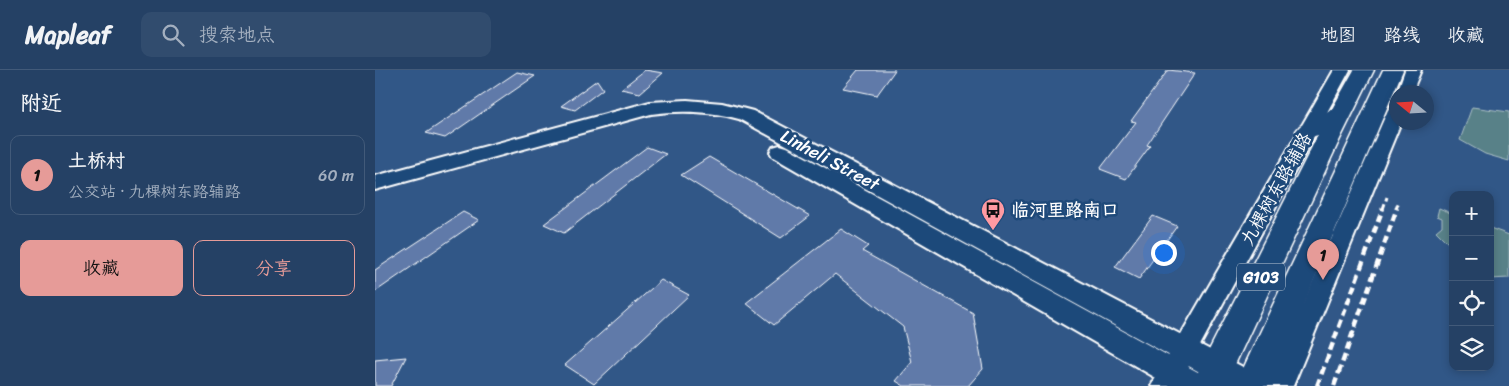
<!DOCTYPE html>
<html lang="zh">
<head>
<meta charset="utf-8">
<style>
  :root { --surface:#254165; --page:#314c6e; --text:#f1f3f6; --muted:#a3afbf; --line:#425a79; --accent:#e69b98 }
  body { margin:0; font-family:Sriracha,"LXGW WenKai TC",sans-serif; background:var(--page); color:var(--text) }
  .controls { position:absolute; right:15px; bottom:15px; display:grid; overflow:hidden; border-radius:10px; box-shadow:0 2px 8px #0003 }
  .controls button { width:45px; height:45px; display:grid; place-items:center; padding:0; border:0; border-bottom:1px solid var(--line); background:var(--surface); color:var(--text); font:25px sans-serif }
  .compass { position:absolute; left:1014px; top:15px; width:45px; height:45px; border-radius:50%; background:var(--surface); box-shadow:0 2px 8px #0003; rotate:288deg }
  .you { position:absolute; left:788px; top:182px; width:18px; height:18px; margin:-12px; border:4px solid #fff; border-radius:50%; background:#1a73e8; box-shadow:0 0 0 8px #1a73e833 }
  .badge { display:grid; place-items:center; width:32px; height:32px; border-radius:50%; background:var(--accent); color:#111; font-size:16px; font-weight:700 }
  .pin { position:absolute; translate:-50% -41px; filter:drop-shadow(0 1px 2px #0008) }
  .pin::after { content:''; position:absolute; top:26px; width:18px; height:15px; background:inherit; clip-path:polygon(0 0,100% 0,50% 100%) }
  .list { margin:0; padding:0; list-style:none }
  h2 { display:flex; justify-content:space-between; align-items:center; height:65px; margin:0; padding:0 20px; font-size:21px }
  h2 small { font-size:16px; font-weight:400; color:var(--muted) }
  .list li { display:grid; grid-template-columns:32px 1fr auto; gap:15px; align-items:center; box-sizing:border-box; height:80px; margin:0 10px 10px; padding:0 10px; border:1px solid var(--line); border-radius:10px }
  .list b { display:block; font-size:19px; white-space:nowrap }
  .list p { margin:0; font-size:16px; white-space:nowrap; color:var(--muted) }
  .list em { font-size:16px; font-style:normal; color:var(--muted) }
  .actions { display:flex; gap:10px; padding:15px 20px }
  .actions a { flex:1; padding:11px 0; border:1px solid var(--accent); border-radius:10px; text-align:center; font-size:18px; color:var(--accent) }
  .actions .main { background:var(--accent); color:#111 }
  .icon { flex:none; width:28px; height:28px; fill:none; stroke:currentColor; stroke-width:2; stroke-linecap:round; stroke-linejoin:round }
  .map { position:relative; flex:none; width:1134px; height:316px; overflow:hidden }
  header { display:flex; align-items:center; gap:30px; box-sizing:border-box; height:70px; padding:0 25px; background:var(--surface); border-bottom:1px solid var(--line) }
  header strong { font-size:24px }
  nav { display:flex; gap:28px; margin-inline-start:auto; font-size:18px }
  .search { width:350px; height:45px; background:var(--page); display:flex; align-items:center; gap:12px; box-sizing:border-box; padding:0 18px; border-radius:10px; color:var(--muted); font-size:19px }
  main { display:flex }
  aside { flex:1; background:var(--surface) }
  .map>svg:first-child { display:block }
  .green { fill:#598188; stroke:#acc0c4 }
  .building { fill:#617aa9; stroke:#fff }
  .lines { fill:none; stroke-linecap:round; stroke-linejoin:round }
  .secondary-casing { stroke:#fff; stroke-width:4 }
  .primary-casing { stroke:#fff; stroke-width:4 }
  .highway-casing { stroke:#fff; stroke-width:3 }
  .secondary { fill:#1f4a7a; fill-rule:evenodd }
  .primary { fill:#1f4a7a; fill-rule:evenodd }
  .highway { fill:#1f4a7a; fill-rule:evenodd }
  .rail-far1 { stroke:#fff; stroke-width:3; stroke-dasharray:6 3; stroke-linecap:butt }
  .rail { stroke:#fff; stroke-width:4.5; stroke-dasharray:8 4.5; stroke-linecap:butt }
  .labels { text-anchor:middle; stroke-width:5; stroke-linejoin:round; paint-order:stroke }
  .shield { fill:#1f4a7a; stroke:#bcc9d7; stroke-width:1 }
  .shield-label { font-size:16px; font-weight:bold; fill:#fff }
  .street-label { font-size:18px; fill:#fff; stroke:#1f4a7a }
  .poi-label { font-size:18px; font-weight:bold; fill:#fff; stroke:#1f4a7a; text-anchor:start }
</style>
</head>
<body>
<header>
<strong>Mapleaf</strong>
<div class="search"><svg class="icon" aria-label="search" viewBox="0 0 24 24"><circle cx="10" cy="10" r="6"/><path d="M15 15l6 6"/></svg>搜索地点</div>
<nav><a>地图</a><a>路线</a><a>收藏</a></nav>
</header>
<main>
<aside>
<h2>附近<small></small></h2>
<ul class="list">
<li><span class="badge">1</span><div><b>土桥村</b><p>公交站 · 九棵树东路辅路</p></div><em>60 m</em></li>
</ul>
<div class="actions"><a class="main">收藏</a><a>分享</a></div>
</aside>
<div class="map">
<svg width="1134" height="316" viewBox="0 0 1134 316">
  <rect width="100%" height="100%" fill="#315787"/>
  <filter id="ink" filterUnits="userSpaceOnUse"><feTurbulence type="fractalNoise" baseFrequency=".02" numOctaves="2"/><feDisplacementMap in="SourceGraphic" scale="10" xChannelSelector="R" yChannelSelector="G"/><feConvolveMatrix kernelMatrix="1 2 1 2 8 2 1 2 1" color-interpolation-filters="sRGB"/></filter>
  <g filter="url(#ink)">
    <path class="green" d="M1097,37L1134,42V91L1110,84L1085,70Z
      M1064,138L1078,144V178L1061,161L1067,156V148L1062,146Z
      M1115,158L1134,165V208L1115,209Z"/>
    <path class="building" d="M270,0L288,3L265,23L246,19Z
      M483,0H520L502,25L468,18Z
      M793,0L820,3L772,75L775,76L751,109L725,99L761,52L756,51Z
      M142,2L160,6L70,68L51,63Z
      M222,10L228,19L200,40L186,36Z
      M272,77L291,84L189,163L169,154Z
      M334,87L435,146L406,168L306,105Z
      M88,142L104,150L0,222V200Z
      M778,146L802,156L764,209L740,197Z
      M466,159L493,176L487,181L598,243L608,299L593,316H529L521,311L537,292L528,257L460,204L399,255L371,233Z
      M286,210L314,225L219,314L190,295Z
      M31,287L16,316H0V290Z"/>
    <g class="lines">
      <g class="secondary-casing">
        <path id="secondary" d="M959,0H975L803,316H776Z
          M1030,0H1046L1037,22L1022,23Z
          M1022,35V52H1026L918,316H892L1013,40L1016,36Z"/>
      </g>
      <g class="primary-casing">
        <path id="primary" d="M312,30L347,33L378,41L887,307L892,316H850L364,49C335,41 306,40 276,44L0,120V106L275,32Z
          M405,75L412,77L832,307L837,316H795L398,87L395,82L398,77Z"/>
      </g>
      <g class="highway-casing">
        <path id="highway" d="M979,0H999L965,69L850,316H816L943,65L933,68L925,66L921,61L925,56L957,39Z
          M1008,0H1028L894,316H860Z"/>
      </g>
      <use href="#secondary" class="secondary"/>
      <use href="#primary" class="primary"/>
      <use href="#highway" class="highway"/>
      <path class="rail-far1" d="M1008,139L1012,127
        M1021,139L1024,131"/>
      <path class="rail" d="M942,316L1008,138
        M959,316L1022,138"/>
    </g>
  </g>
  <defs>
    <g id="bus-pin" transform="scale(1.25)"><path d="M0 17L-7.5 6A9.5 9.5 0 1 1 7.5 6Z" fill="#ff9aa2" stroke="#1f4a7a"/><path d="M-5-6H5V4H4V6H2V4H-2V6H-4V4H-5ZM-3.5-4V0h7V-4ZM-3.5 1.2v1.5H-2V1.2ZM2 1.2v1.5H3.5V1.2Z" fill="#111"/></g>
  </defs>
  <g fill-rule="evenodd">
    <use href="#bus-pin" x="618" y="140"/>
  </g>
  <g class="labels">
    <rect class="shield" x="862" y="193.5" width="48" height="27" rx="4"/>
    <g class="shield-label">
      <text x="886" y="213">G103</text>
    </g>
    <g class="street-label">
      <text transform="translate(455 90) rotate(28)" y="6">Linheli Street</text>
      <text transform="translate(901 119) rotate(-61)" y="6">九棵树东路辅路</text>
    </g>
    <g class="poi-label">
      <text x="636" y="146">临河里路南口</text>
    </g>
  </g>
</svg>
<div class="controls">
<button>+</button>
<button>−</button>
<button><svg class="icon" aria-label="locate" viewBox="0 0 24 24"><circle cx="12" cy="12" r="6"/><path d="M12 2v4M12 18v4M2 12h4M18 12h4"/></svg></button>
<button><svg class="icon" aria-label="layers" viewBox="0 0 24 24"><path d="M12 4l9 5-9 5-9-5zM3 14l9 5 9-5"/></svg></button>
</div>
<svg class="compass" viewBox="-18 -18 36 36"><path d="M0-13l5 13h-10z" fill="#e53935"/><path d="M0 13l5-13h-10z" fill="#a3afbf"/></svg>
<div class="you"></div>
<div class="pin badge" style="left:948px;top:210px">1</div>
</div>
</main>
</body>
</html>
